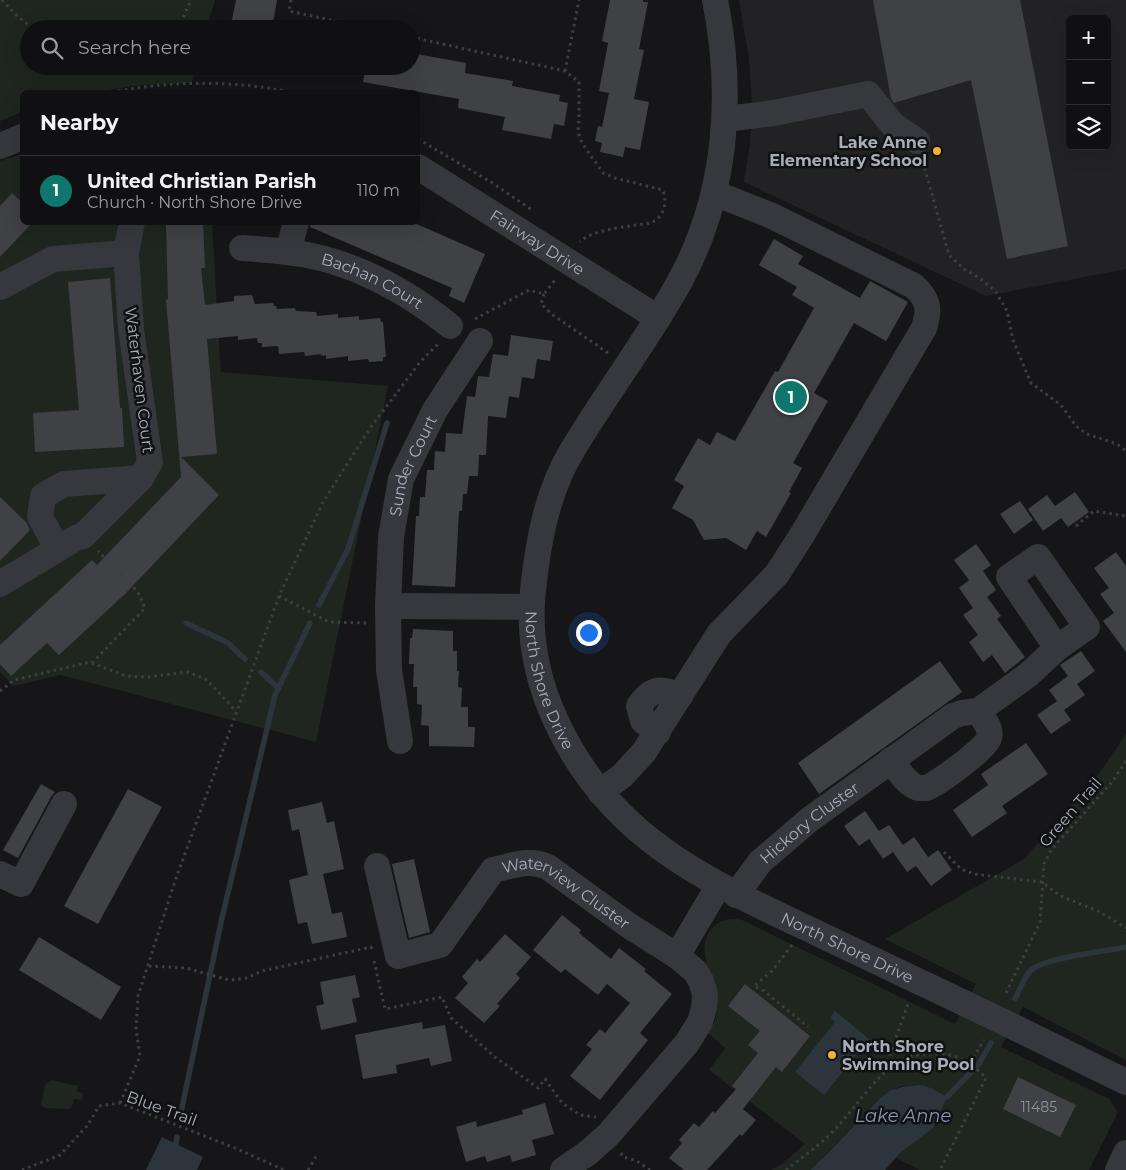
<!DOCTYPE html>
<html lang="en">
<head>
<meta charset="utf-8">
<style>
  :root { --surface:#101012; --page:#19191b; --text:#f1f3f6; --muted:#9c9d9f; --line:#303032; --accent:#0f766e }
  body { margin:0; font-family:Montserrat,sans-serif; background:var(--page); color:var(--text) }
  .controls { position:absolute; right:15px; top:15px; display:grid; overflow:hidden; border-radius:8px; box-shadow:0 5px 20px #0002 }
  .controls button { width:45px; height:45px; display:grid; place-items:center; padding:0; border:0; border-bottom:1px solid var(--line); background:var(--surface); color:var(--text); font:25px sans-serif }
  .you { position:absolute; left:588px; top:632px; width:18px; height:18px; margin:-12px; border:4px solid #fff; border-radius:50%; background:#1a73e8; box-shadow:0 0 0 8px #1a73e833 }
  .badge { display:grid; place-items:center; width:32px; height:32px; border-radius:50%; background:var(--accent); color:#fff; font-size:16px; font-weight:700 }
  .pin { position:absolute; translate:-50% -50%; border:2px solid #fff; box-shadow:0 1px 5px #0006 }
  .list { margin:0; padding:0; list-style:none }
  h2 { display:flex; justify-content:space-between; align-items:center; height:65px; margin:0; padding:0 20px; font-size:21px }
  h2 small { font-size:16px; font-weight:400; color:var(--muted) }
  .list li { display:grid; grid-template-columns:32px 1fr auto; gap:15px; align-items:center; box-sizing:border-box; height:70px; padding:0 20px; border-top:1px solid var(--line) }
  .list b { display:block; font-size:19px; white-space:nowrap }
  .list p { margin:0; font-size:16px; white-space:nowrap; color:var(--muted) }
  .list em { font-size:16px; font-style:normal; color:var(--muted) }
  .icon { flex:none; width:28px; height:28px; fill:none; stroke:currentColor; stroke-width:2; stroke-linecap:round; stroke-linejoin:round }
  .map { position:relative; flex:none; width:1126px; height:1170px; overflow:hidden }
  .search { position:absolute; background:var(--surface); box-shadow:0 5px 20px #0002; left:20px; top:20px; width:400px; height:55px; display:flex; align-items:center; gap:12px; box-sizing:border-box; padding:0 18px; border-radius:28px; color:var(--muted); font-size:19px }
  .panel { position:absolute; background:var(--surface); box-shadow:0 5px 20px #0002; left:20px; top:90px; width:400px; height:135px; border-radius:8px }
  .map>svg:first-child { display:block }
  .built { fill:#222225; fill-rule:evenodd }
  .green { fill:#1e261f }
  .water { fill:#2c353c }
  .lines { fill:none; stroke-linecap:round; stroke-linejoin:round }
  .stream { stroke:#2c353c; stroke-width:5.5 }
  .building { fill:#404145 }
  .path { stroke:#3d3f44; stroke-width:3; stroke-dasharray:2.5 4; stroke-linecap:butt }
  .minor { stroke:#37383d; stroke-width:26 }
  .minor-bridge { stroke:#37383d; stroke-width:26 }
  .poi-dot { fill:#f2b134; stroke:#111113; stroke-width:2 }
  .labels { text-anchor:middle; stroke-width:5; stroke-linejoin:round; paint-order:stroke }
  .number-label { font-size:14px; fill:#8e929b }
  .poi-label { font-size:16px; font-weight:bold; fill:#a8adb8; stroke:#111113; text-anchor:end }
  .street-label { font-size:16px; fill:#a8adb8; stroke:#111113 }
  .water-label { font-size:18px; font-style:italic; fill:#7f9bb3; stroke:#111113 }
</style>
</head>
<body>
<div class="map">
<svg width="1126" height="1170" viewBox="0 0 1126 1170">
  <rect width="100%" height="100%" fill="#161618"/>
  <path class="built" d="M739,0H1126V269L986,296L744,182L750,143L752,105L749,59ZM1070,19H1107V146H1070Z"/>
  <path class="green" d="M0,0H215L206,29H29V66H195L192,83L142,85L94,92H22V112L0,121Z
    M22,154V222L212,223L221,377V372L388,386L316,742L61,675L14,686L0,672V161Z
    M1126,734V1060L1023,1007L1001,1047L1109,1099L1118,1112L1089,1170H920L896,1158L900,1153L931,1088C918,1084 903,1084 890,1091C877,1099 867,1112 856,1123C841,1139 826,1155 810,1170H771L782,1164L805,1144L709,1070L725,1048L708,1033C712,1027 716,1020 717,1012C719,985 691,950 713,927C721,919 731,918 742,920L955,1024L976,984L885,939L1024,859L1100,772Z
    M51,1080L78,1086L77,1092L83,1093L82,1100L74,1099L73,1104L69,1109L45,1108L41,1105L45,1085Z"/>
  <path class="water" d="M835,1011L869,1039L824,1095L795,1072L835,1022L830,1018Z
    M922,1085L931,1088L947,1097L933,1128L900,1153L885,1170H810L830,1151L880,1098L891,1090L907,1086Z
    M162,1137L203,1157L197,1170H146Z"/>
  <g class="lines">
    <path class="stream" d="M319,605L348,549L387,423
      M186,623L228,643L245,659
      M261,672L278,688
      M1015,999C1019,991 1024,978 1030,971C1046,957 1103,952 1126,947
      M947,1097L979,1064L991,1043
      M180,1117L222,918L275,695L310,623
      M176,1144L177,1137"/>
  </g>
  <path class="building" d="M236,0H277L272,29H230Z
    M610,0H643V2H648L639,49L644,50L634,99L649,102L640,150L625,147L623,157L600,152L602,143L595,141L598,126L602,127L609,93L599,91L608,43L602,41Z
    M873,0H1020L1068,246L1007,259L971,80L894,103L891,99Z
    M411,53L466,63L465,73L513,81L512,86L560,95L559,101L568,103L564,126L554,124L551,139L502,130L505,117L458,108L459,99L363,82L366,66H411Z
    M12,193L22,202V222H33L0,257V206Z
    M172,222H203L205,268H201L205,305L234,301V296L252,295L255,304L273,303L274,306H276L277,309L295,308L296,311L316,312L317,316L338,314V318L359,316V320L380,318L381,322H383L386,357H383V361L369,362L368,359L348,361V356L326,359V355L322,356L321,354L305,356L304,352L279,354L278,346L262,347V343H258L257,338L238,340V336L207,339L217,454L181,457L219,495L125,594L59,655L47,643L11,676L0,664V645L92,560L97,565L181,477L166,300L168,299L166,224Z
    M311,222H412L485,254L464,303L449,296L452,288L310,227Z
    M774,239L803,256L798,264L860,298L870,281L908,302L886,341L854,323L814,393L828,401L793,463L802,468L789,492L791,493L766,537L757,531L746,550L726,538L704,540L693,520L672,508L684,486L674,480L698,438L710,445L717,432L735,441L775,371L778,372L814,308L792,295L797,287L759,265Z
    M110,278L120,408H122L124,447L35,452L33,413L79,410L68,282Z
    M511,335L553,341L550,361L537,359L534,379L522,377L519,398L509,396L506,418L488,416L486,455H479L478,476H469L467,494H463L462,511H459L455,587L412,585L416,516H419L420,497H425L427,470H434L435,451L445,452L446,433L462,434L467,396L475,397L478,376L489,377L493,354L508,356Z
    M1075,492L1089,512L1068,527L1061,518L1043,531L1028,509L1047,495L1055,506Z
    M0,497L26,522L30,530L0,561Z
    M1020,501L1033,520L1014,534L1000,514Z
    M976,544L991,565L983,571L996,590L987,597L1001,616L997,619L1025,657L1005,673L992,655L983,662L969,642L978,635L963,615L973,608L959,588L969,580L954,560Z
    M1116,552L1126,566V652L1103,621L1114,613L1100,594L1109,588L1094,568Z
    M413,629L453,631V651H457V671H459L458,687L462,688L461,707H468V727H475L474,747L429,746V726L421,725L422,705L417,704V687H413L414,664H409L410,638H412Z
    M1081,651L1095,671L1077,684L1085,695L1064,710L1071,720L1051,734L1037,715L1057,701L1049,690L1068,676L1060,665Z
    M940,661L962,692L819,794L798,763Z
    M1026,743L1048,774L1002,806L1007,813L972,837L953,810L988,785L981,774Z
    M41,784L55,792L51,797L18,858L3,850Z
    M128,789L162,807L98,924L64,906Z
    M322,802L327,823L334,821L344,869L323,874L332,914L342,912L347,937L312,944L307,922L298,924L289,880L308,875L299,829L292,831L288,810Z
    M865,811L879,831L889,825L903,845L914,837L928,857L938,850L952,870L931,886L916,866L907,872L893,852L883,859L869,839L859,846L844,826Z
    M414,859L430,932L409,938L392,864Z
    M562,915L581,930L579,933L611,959L619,948L646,969L644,971L672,994L640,1033L648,1040L600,1100L570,1076L592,1049L586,1045L600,1029L605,1033L630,1003L607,984L598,995L565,969L561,973L533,950Z
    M505,934L531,957L516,974L520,978L497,1004L500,1006L484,1023L455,998L468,983L462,977L477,959L480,962Z
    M39,937L121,987L101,1020L19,970Z
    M355,975L360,997L352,999L357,1022L321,1030L316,1006L324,1004L320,982Z
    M745,984L810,1036L782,1072L776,1067L743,1109L756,1120L742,1136L740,1134L707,1170H684L669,1158L682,1143L679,1140L694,1123L699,1127L713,1111L715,1113L736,1089L732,1086L758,1053L748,1045L760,1031L728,1006Z
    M422,1022L423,1029L445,1025L452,1061L431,1066L429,1058L396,1065L397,1073L363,1079L355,1035Z
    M1018,1077L1076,1105L1060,1137L1003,1109Z
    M545,1103L554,1134L532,1140L536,1155L512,1162L510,1155L487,1162L485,1156L466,1162L456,1127L476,1121L477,1127L523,1114L522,1110Z"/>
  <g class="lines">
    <path class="path" d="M2,0L16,15L34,29
      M291,0L289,11L372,29
      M178,29L191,0
      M411,37L565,71L579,82V117L578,132L582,143L603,173L615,178L663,190C667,204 665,217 650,223C633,226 591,229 580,242
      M565,71L579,0
      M112,92C170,81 233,80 290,92
      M418,139L491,182L532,210
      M923,162L949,255L964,269L981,279L996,292L1007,311L1013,340L1031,383L1061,405L1076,426L1087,434L1117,444L1126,451
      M544,294L541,304L553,315L608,353
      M475,319L529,290L544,294L555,280
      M1076,526L1094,511L1126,516
      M279,596L329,622L367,623
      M92,663L145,608L138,592L98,551
      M0,691L14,680L86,663H92L126,676L147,677L188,672L207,680L236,711
      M944,852L961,869L974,874L1042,882L1059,895L1100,912L1126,928
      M792,945L772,971L754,986L764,991L808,1027
      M374,961L385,1009L442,997L451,1018L495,1057L538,1088L545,1079L562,1103L580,1115L596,1117
      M149,966L186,968L229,980L247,978L262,971L371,947L372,950
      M1006,993L1040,922L1044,864L1051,850L1112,782L1126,761
      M970,1063L984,1040
      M883,1074L909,1001
      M120,1103L140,1056L136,1029L138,996L175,881L279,596L323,502L370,428L421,361L439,343
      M621,1153L623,1157L635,1160L650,1170
      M22,1170L60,1155L88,1125L99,1106L120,1103L235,1148L284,1170
      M308,1170L317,1155
      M786,1170C804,1156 824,1142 839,1125C859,1103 881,1067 910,1057C918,1054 925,1054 933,1054C956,1052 971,1063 986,1078L940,1170"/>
    <g class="minor">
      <path id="s1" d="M715,0C734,95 727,194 680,281C648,339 607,392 573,449C547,491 538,542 533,590C528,636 537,680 556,721C610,839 709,882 819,934C868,957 916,980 964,1003"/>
      <path d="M726,119L774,113L868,94L893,125L917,141"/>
      <path d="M0,146L22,137"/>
      <path id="s2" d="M418,167L658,318"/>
      <path id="s3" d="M242,248C270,250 298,252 325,259C371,272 413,296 450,326"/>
      <path d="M288,252L296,222"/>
      <path d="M0,287L53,259L126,253"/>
      <path d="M58,549L40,517L43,496L64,484L141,478"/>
      <path d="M0,584L76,538L83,536L141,478L150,462L131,329L126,253L132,222"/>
      <path d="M388,606L531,607"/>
      <path d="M658,732L643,721L639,706C651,688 661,687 680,696"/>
      <path id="s4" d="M400,741L389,670L388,606L391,537L401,479L435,410L480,341"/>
      <path d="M891,760C898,770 906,784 918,788C921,788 923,788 926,788C936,785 987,748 989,738C992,728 983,719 978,711"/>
      <path d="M600,792L622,776L644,752L719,634L777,574L802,535L924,328C930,309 929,300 914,286L770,215L714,193"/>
      <path id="s5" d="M377,866L398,956L440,945L493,870C512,866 529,858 548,867L628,925L677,956"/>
      <path d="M0,874L21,884L64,804"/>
      <path id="s6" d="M736,895L760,862L809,820L953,716L962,713L978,711L1028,675L1057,648L1087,627L1038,557L1009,577L1057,648"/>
      <path d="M1018,1029L1126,1082"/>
      <path d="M563,1170L589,1152L609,1134L687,1043L700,1022L704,1008L705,994L701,981L695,971L677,956L719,885"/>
      <path d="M1118,1170L1126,1153"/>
    </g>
    <path class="minor-bridge" d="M964,1003L1018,1029"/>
  </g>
  <g class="poi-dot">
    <circle cx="937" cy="151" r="5"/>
    <circle cx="832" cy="1055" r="5"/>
  </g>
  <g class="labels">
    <g class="number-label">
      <text x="1039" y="1112">11485</text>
    </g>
    <g class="poi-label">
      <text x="927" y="148">Lake Anne<tspan x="927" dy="18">Elementary School</tspan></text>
      <text x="842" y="1052" text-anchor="start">North Shore<tspan x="842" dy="18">Swimming Pool</tspan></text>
    </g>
    <g class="street-label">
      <text dy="6" stroke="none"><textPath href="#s2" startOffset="141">Fairway Drive</textPath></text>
      <text dy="6" stroke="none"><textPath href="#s3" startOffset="136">Bachan Court</textPath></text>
      <text transform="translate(140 380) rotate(83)" y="6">Waterhaven Court</text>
      <text dy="6" stroke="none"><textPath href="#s4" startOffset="280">Sunder Court</textPath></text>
      <text dy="6" stroke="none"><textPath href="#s1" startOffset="729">North Shore Drive</textPath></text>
      <text transform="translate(1070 812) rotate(-49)" y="6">Green Trail</text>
      <text dy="6" stroke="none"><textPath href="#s6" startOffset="104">Hickory Cluster</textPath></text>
      <text dy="6" stroke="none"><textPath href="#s5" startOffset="310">Waterview Cluster</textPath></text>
      <text dy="6" stroke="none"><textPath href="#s1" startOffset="1149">North Shore Drive</textPath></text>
      <text transform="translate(162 1108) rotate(20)" y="6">Blue Trail</text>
    </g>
    <g class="water-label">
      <text x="903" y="1122">Lake Anne</text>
    </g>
  </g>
</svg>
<div class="controls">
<button>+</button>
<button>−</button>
<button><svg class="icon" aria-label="layers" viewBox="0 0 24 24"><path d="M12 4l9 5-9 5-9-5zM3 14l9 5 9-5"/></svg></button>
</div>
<div class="you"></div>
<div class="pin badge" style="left:791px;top:397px">1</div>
<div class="search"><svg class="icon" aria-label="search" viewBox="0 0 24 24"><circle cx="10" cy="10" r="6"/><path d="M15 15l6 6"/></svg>Search here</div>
<section class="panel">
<h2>Nearby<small></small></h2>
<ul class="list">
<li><span class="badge">1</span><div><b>United Christian Parish</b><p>Church · North Shore Drive</p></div><em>110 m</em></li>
</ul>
</section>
</div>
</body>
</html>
